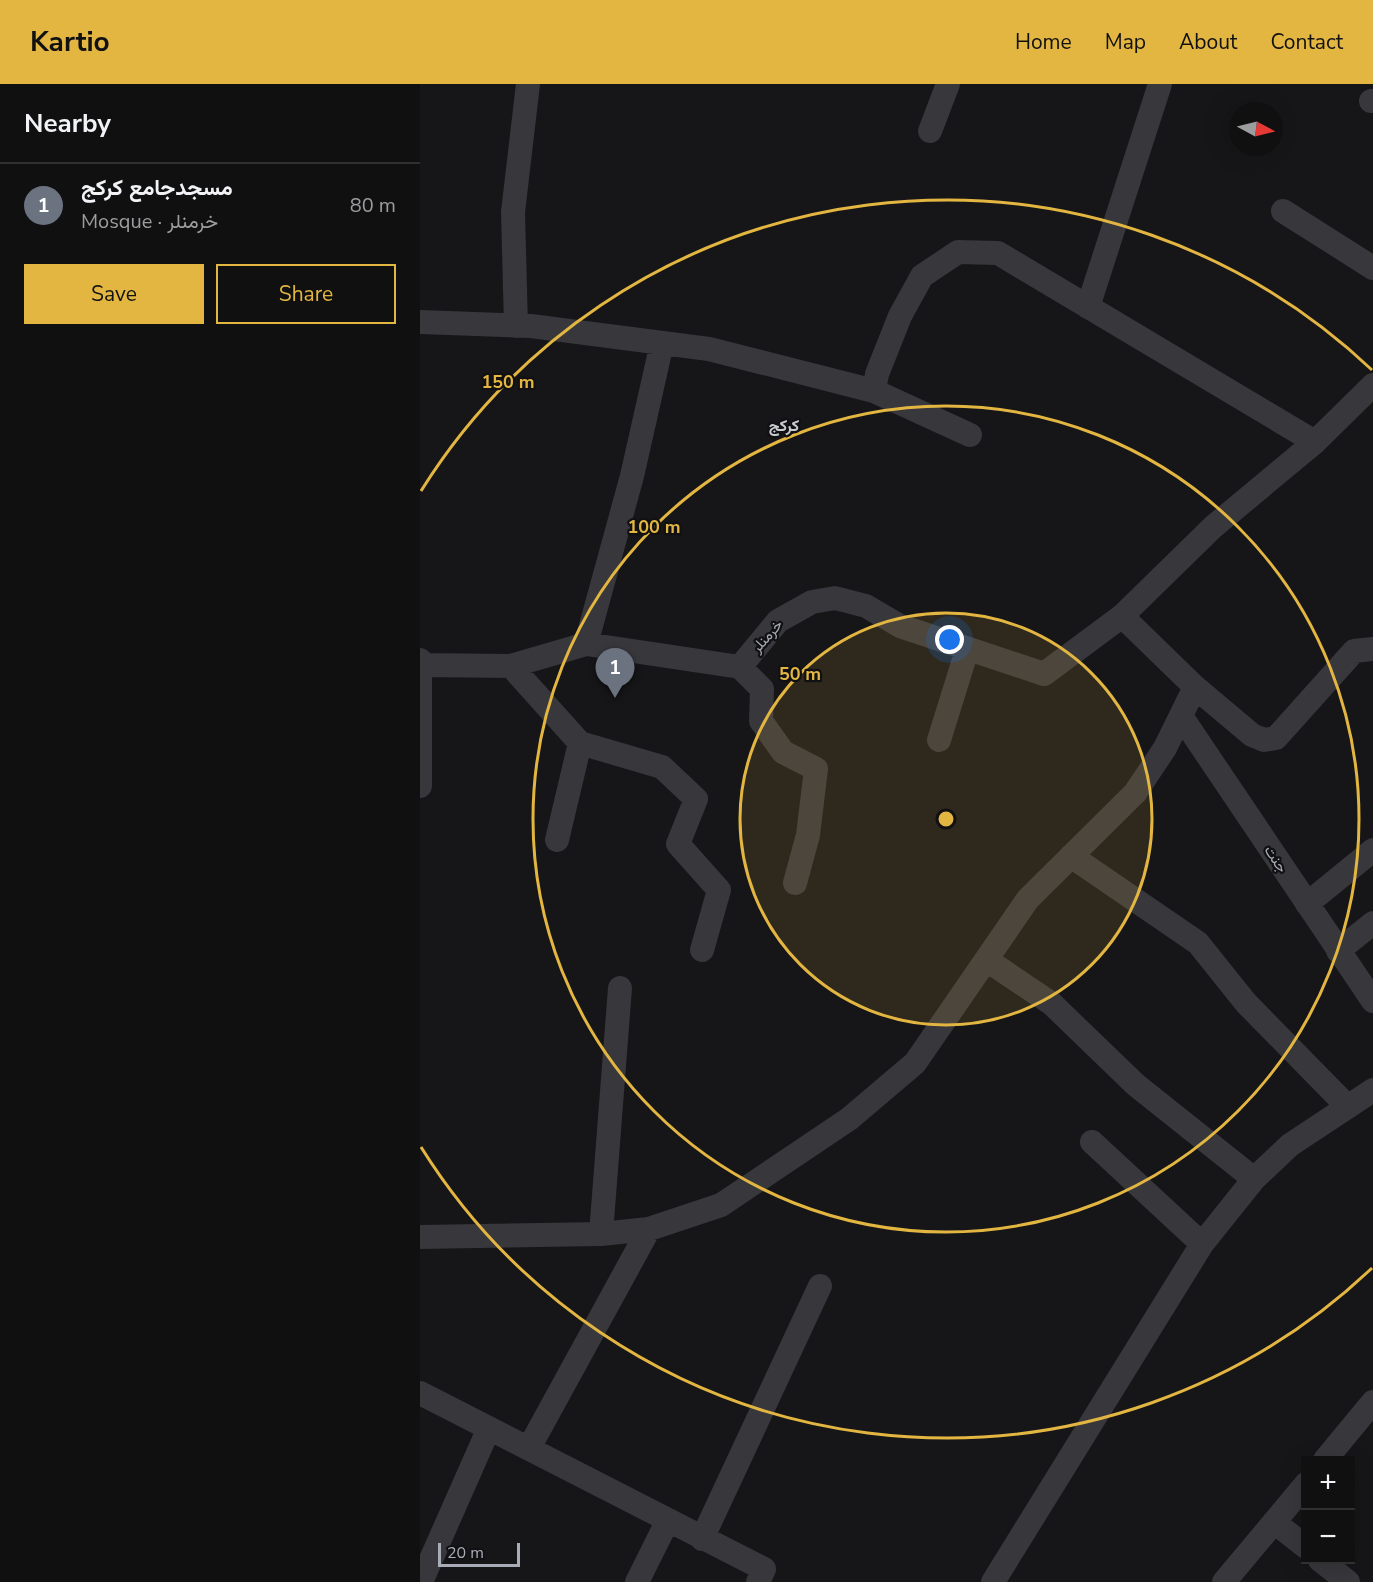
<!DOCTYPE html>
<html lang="en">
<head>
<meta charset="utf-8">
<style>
  :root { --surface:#101011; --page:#1e1e1f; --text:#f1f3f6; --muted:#9c9d9f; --line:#303031; --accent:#e3b642 }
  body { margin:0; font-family:"Nunito Sans",Vazirmatn,sans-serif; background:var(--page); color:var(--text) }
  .controls { position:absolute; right:18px; bottom:18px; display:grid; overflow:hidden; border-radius:0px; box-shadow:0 6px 24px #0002 }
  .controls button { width:54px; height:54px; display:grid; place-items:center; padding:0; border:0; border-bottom:2px solid var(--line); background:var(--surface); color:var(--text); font:30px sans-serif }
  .compass { position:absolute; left:809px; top:18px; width:54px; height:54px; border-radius:50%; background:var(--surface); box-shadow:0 6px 24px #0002; rotate:97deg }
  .scale { position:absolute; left:18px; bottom:15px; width:82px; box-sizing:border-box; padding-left:6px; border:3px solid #a8acb6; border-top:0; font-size:16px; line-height:21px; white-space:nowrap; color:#a8acb6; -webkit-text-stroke:4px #111012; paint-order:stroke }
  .you { position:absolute; left:530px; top:556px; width:21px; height:21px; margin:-15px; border:4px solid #fff; border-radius:50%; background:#1a73e8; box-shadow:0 0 0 9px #1a73e833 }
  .badge { display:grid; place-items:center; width:39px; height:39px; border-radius:50%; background:var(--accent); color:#fff; font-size:20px; font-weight:700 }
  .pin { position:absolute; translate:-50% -50px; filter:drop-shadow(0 2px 3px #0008) }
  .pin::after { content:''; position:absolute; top:32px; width:21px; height:18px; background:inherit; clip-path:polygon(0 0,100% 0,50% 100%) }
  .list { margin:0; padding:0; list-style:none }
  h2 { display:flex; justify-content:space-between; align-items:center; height:78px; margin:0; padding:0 24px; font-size:26px }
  h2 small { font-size:20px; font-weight:400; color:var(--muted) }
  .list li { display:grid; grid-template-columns:39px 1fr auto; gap:18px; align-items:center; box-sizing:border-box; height:84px; padding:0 24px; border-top:2px solid var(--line) }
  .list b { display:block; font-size:22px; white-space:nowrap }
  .list p { margin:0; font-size:20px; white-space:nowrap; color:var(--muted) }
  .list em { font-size:20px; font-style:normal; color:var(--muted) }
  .actions { display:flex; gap:12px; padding:18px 24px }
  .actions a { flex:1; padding:14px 0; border:2px solid var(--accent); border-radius:0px; text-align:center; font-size:21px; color:var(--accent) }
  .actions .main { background:var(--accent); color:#111 }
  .map { position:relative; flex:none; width:953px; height:1498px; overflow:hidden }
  header { display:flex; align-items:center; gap:36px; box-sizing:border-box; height:84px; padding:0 30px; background:var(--accent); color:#111 }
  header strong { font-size:28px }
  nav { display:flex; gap:33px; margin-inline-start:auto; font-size:21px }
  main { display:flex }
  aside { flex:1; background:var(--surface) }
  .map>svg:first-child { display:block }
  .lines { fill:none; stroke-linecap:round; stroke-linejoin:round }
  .minor { stroke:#37373c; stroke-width:24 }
  .ring { fill:none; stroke:#e3b642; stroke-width:3 }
  .labels { text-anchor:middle; stroke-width:4.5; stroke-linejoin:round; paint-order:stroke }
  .street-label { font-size:15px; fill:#a8acb6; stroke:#111012 }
  .neighbourhood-label { font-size:16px; font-weight:bold; fill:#c9cbd2; stroke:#111012 }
  .centre { fill:#e3b642; stroke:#111012; stroke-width:3 }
  .ring-label { font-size:18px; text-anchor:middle; font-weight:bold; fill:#e3b642; stroke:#111012; stroke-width:4.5; stroke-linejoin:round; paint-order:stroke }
</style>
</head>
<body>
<header>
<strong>Kartio</strong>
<nav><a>Home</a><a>Map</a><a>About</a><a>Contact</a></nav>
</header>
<main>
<aside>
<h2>Nearby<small></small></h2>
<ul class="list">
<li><span class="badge" style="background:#6b7280">1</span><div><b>مسجدجامع کرکج</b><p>Mosque · خرمنلر</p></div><em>80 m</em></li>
</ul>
<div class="actions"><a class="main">Save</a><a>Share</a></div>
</aside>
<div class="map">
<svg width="953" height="1498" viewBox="0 0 953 1498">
  <rect width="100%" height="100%" fill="#161517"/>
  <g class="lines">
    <path class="minor" d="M951,17H953
      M510,47L528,0
      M863,127L953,184
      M668,223L740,0
      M0,238L111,242L289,265L454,307L457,290L480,232L502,192L538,168L578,169L895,358
      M96,242L93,128L108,0
      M454,307L550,351
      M702,532L775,603L832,651L844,656L856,654L934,567L953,565
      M166,560L212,392L242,259
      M0,576V702
      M1,581L91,582L166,560L320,583L358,537L392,518L415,514L446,522L480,542L624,590L702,532L793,443L895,358L953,301
      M91,582L160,659L242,683L276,715L258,760L299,806L282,866
      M320,583L342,605L341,637L363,668L396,685L388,751L375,799
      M761,632L953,917
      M519,656L547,566
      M137,756L160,659
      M651,772L778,859L826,919L928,1023
      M887,820L953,766
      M918,867L953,839
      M567,876L632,920L716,1001L834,1095
      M672,1058L782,1160
      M181,1150L200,904
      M0,1153L181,1150L229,1145L301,1121L429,1035L495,979L608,815L715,709L745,664L775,603
      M0,1309L344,1485L338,1498
      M109,1364L229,1145
      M905,1376L953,1318
      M854,1438L886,1463
      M282,1455L400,1202
      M900,1476L928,1498
      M1,1498L69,1344
      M217,1498L248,1436
      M573,1498L782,1160L834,1095L870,1061L953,1006
      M804,1498L886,1400"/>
  </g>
  <circle cx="526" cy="735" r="206" fill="#e3b642" fill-opacity=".12"/>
  <g class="ring">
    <circle cx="526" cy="735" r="206"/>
    <circle cx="526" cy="735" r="413"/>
    <path d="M952 1184A619 619 0 0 1 1 1063M1 407A619 619 0 0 1 952 286"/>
  </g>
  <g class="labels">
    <g class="street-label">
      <text transform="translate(347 552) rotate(-48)" y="5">خرمنلر</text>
      <text transform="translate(856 775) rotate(56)" y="5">جنت</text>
    </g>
    <g class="neighbourhood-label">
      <text x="364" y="347">کرکج</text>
    </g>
  </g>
  <circle cx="526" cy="735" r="9" class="centre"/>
  <g class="ring-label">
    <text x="88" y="304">150 m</text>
    <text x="234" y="449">100 m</text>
    <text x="380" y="596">50 m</text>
  </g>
</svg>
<div class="controls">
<button>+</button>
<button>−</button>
</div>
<svg class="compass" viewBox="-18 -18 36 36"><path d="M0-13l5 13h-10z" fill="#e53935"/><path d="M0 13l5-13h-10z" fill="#9c9d9f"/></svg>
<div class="scale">20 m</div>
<div class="you"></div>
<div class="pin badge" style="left:195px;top:614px;background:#6b7280">1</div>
</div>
</main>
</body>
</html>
